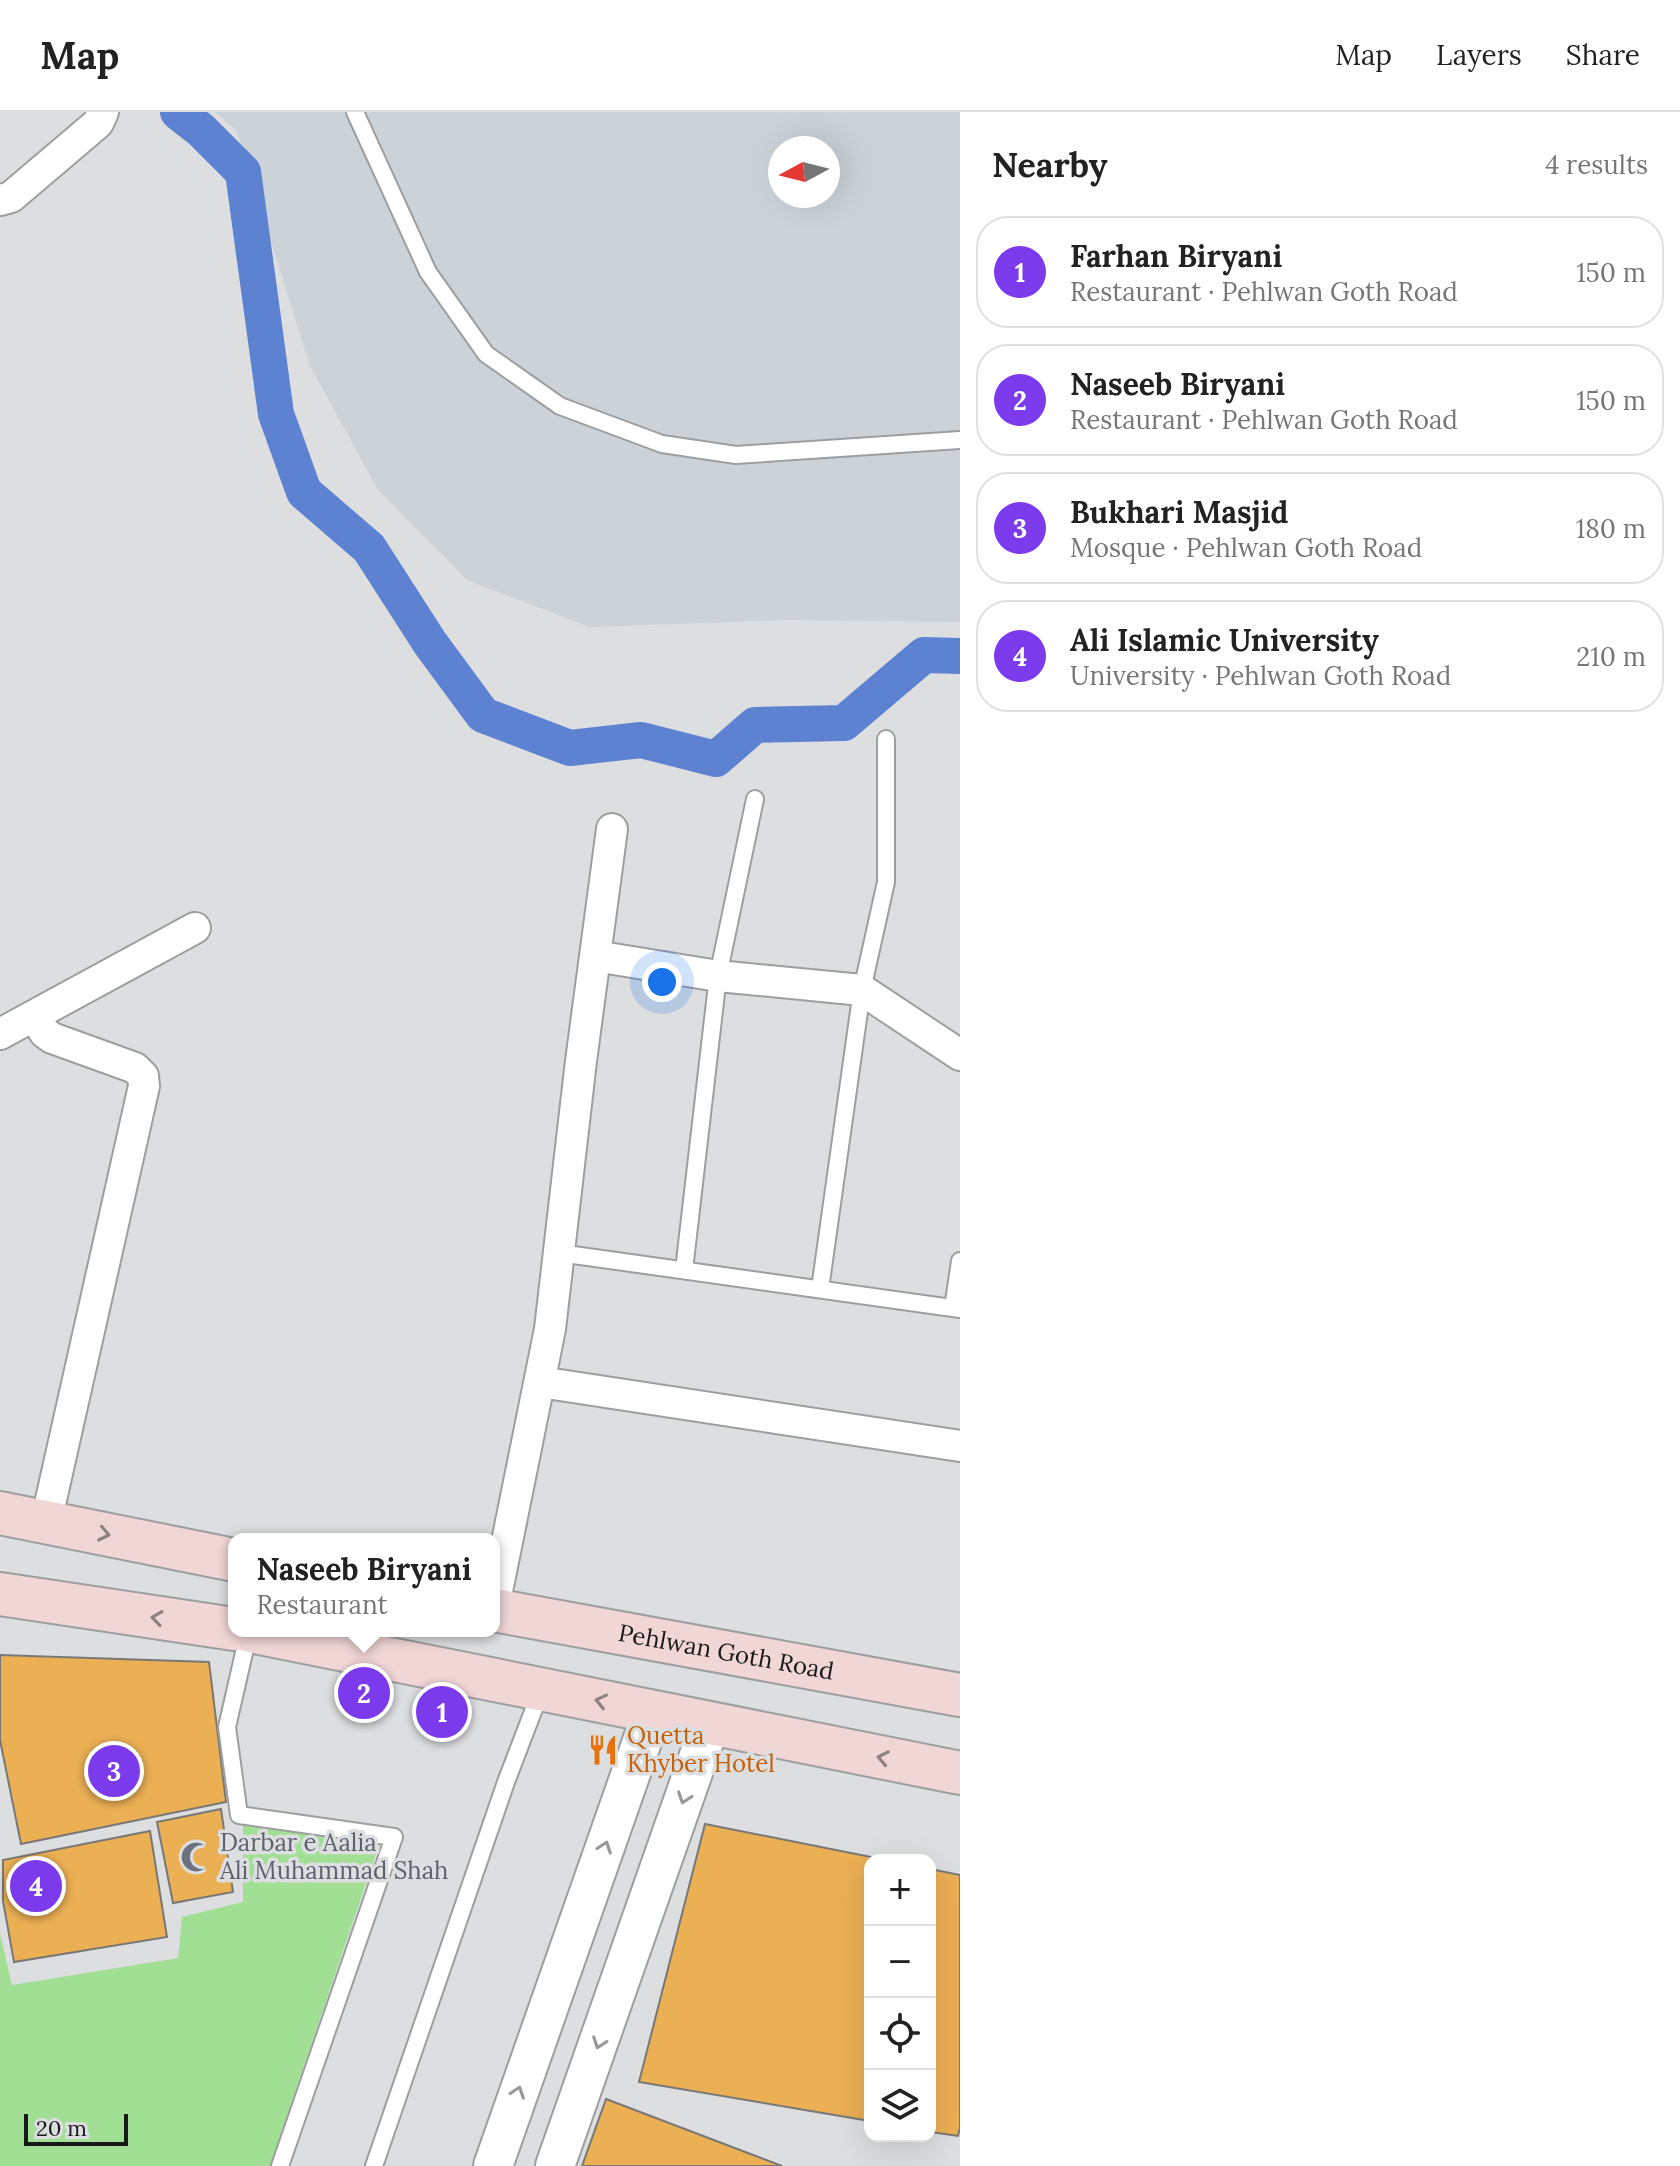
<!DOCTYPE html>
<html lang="en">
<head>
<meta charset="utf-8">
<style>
  :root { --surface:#fff; --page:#f2f2f2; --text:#222; --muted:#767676; --line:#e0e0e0; --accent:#7c3aed }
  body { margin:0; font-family:Lora,serif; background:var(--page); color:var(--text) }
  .controls { position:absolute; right:24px; bottom:24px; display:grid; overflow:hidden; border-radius:16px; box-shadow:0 8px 32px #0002 }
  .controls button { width:72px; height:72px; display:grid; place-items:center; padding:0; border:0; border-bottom:2px solid var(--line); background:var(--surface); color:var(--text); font:40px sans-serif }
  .compass { position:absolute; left:768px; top:24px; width:72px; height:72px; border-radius:50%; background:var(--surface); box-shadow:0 8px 32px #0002; rotate:263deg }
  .scale { position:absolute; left:24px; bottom:20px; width:104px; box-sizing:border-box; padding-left:8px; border:4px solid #181919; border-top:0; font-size:22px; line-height:28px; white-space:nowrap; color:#181919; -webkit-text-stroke:6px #dddee0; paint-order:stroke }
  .you { position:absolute; left:662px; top:870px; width:28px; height:28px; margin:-20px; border:6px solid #fff; border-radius:50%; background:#1a73e8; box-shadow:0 0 0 12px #1a73e833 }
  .badge { display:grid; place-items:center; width:52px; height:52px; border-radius:50%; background:var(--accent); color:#fff; font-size:26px; font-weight:700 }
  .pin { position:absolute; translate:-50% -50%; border:4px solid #fff; box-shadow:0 2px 8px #0006 }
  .popup { position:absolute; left:228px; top:1421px; width:272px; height:104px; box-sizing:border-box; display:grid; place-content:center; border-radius:16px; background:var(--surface); filter:drop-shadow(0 2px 6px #0005); font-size:26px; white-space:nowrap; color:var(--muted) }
  .popup b { font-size:30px; color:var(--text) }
  .popup::after { content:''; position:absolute; left:50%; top:100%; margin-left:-16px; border:16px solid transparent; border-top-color:var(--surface) }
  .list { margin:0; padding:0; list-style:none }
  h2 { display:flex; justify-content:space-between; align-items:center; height:104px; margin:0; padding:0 32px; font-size:34px }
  h2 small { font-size:26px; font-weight:400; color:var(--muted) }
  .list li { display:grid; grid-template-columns:52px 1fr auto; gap:24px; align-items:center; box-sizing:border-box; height:112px; margin:0 16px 16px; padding:0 16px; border:2px solid var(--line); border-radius:32px }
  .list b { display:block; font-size:30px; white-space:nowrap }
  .list p { margin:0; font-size:26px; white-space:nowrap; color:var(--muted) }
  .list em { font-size:26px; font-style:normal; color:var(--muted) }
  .icon { flex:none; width:44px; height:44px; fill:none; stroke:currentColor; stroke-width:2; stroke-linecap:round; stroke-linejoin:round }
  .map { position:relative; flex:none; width:960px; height:2054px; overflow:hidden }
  header { display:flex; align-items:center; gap:48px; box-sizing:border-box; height:112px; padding:0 40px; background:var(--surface); border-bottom:2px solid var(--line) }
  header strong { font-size:38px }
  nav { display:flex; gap:44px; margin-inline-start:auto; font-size:28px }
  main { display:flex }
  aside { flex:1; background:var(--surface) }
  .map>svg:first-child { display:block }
  .built { fill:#cbd3d9; fill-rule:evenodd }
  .green { fill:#a1e094 }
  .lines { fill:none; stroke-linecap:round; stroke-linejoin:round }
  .canal { stroke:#5d82d2; stroke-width:36 }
  .building { fill:#ebaf54; stroke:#7a7877; stroke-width:2 }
  .service-casing { stroke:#9d9e9f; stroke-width:20 }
  .minor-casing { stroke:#9d9e9f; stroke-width:34 }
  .tertiary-casing { stroke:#9d9e9f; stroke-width:42 }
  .secondary-casing { stroke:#9d9e9f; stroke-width:46 }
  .service { stroke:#fff; stroke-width:16 }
  .minor { stroke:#fff; stroke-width:30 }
  .tertiary { stroke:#fff; stroke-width:38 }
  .secondary { stroke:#f1d6d6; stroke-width:42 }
  .oneway { stroke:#8f8181 }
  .oneway2 { stroke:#979898 }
  .labels { text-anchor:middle; stroke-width:7; stroke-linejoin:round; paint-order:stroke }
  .street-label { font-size:24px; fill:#181919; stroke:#dddee0 }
  .food-label { font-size:24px; fill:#c56008; stroke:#dddee0; text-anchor:start }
  .worship-label { font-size:24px; fill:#5b616d; stroke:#dddee0; text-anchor:start }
</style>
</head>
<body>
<header>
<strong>Map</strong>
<nav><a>Map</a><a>Layers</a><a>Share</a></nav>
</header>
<main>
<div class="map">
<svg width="960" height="2054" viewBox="0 0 960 2054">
  <rect width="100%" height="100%" fill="#dddee0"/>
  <path class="built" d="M215,0H960V510L785,508L589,515L467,468L378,378L310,254L236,18ZM780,36H828V84H780Z"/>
  <path class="green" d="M243,1713L379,1733L270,2054H0V1822L12,1873L178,1846L182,1805L243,1790Z"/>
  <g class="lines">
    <path class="canal" d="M178,0L201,18L243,60L276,302L304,380L369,436L430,531L483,603L570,636L641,628L716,647L755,613L844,611L924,543L960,544"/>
  </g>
  <path class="building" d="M0,1543L209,1550L226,1690L21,1732L0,1628Z
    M221,1697L233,1780L173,1791L157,1710Z
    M705,1712L886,1748H870V2009L639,1970Z
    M150,1719L167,1825L14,1850L3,1789V1748Z
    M930,1757L960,1763V2016L958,2024L930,2020Z
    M606,1987L782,2054H582Z"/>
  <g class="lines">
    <g class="service-casing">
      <path id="service" d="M355,0L428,160L486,242L560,294L662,332L736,343L960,328
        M559,1141L960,1197
        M684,1158L718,864L755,687
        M820,1177L862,878L886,770V627
        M953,1196L960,1149
        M249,1519L227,1615L239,1703L394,1725L280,2054
        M374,2054L506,1670L542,1576"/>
    </g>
    <g class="minor-casing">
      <path id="minor" d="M0,88L11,85L98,11L103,0
        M595,844L718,864L862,878L960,943
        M34,904L45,921L52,926L135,956L143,964L144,974L46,1410
        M0,922L195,816
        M540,1270L960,1334
        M494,1494L550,1217L581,949L612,717"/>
    </g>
    <g class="tertiary-casing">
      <path id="tertiary" d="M493,2054L652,1601
        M555,2054L710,1612"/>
    </g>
    <g class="secondary-casing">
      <g id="secondary">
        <path d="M0,1401L234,1448"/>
        <path d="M0,1482L234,1517"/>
        <path id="s1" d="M494,1498L960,1583"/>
        <path d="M250,1519C487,1565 723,1615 960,1661"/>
      </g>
    </g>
    <use href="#service" class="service"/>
    <use href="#minor" class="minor"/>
    <use href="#tertiary" class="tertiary"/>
    <use href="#secondary" class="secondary"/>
  </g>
  <defs><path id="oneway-chevron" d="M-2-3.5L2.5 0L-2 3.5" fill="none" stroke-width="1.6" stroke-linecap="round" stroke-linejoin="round" transform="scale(2)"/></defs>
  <g class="oneway">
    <use href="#oneway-chevron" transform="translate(104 1422) rotate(12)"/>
    <use href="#oneway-chevron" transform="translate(157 1506) rotate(-172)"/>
    <use href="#oneway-chevron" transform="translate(601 1589) rotate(-167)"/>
    <use href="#oneway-chevron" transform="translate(883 1646) rotate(-169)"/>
  </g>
  <g class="oneway2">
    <use href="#oneway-chevron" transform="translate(684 1686) rotate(109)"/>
    <use href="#oneway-chevron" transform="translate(605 1735) rotate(-71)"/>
    <use href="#oneway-chevron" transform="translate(599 1931) rotate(109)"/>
    <use href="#oneway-chevron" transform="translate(518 1980) rotate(-71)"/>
  </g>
  <defs>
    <g id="restaurant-bare" transform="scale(2.4)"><path d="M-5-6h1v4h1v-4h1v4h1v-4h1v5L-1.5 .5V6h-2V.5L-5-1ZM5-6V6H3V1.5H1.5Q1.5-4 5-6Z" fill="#e8710a" stroke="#dddee0" stroke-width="2.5" paint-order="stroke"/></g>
    <g id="mosque-bare" transform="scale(2.4)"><path d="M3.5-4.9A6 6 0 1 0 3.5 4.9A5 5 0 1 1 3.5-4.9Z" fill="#6b7280" stroke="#dddee0" stroke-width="2.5" paint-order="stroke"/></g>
  </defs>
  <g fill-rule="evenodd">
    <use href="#restaurant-bare" x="603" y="1638"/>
    <use href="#mosque-bare" x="196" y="1745"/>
  </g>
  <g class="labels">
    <g class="street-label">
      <text dy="8" stroke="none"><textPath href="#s1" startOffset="236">Pehlwan Goth Road</textPath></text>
    </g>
    <g class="food-label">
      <text x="627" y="1632">Quetta<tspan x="627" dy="28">Khyber Hotel</tspan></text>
    </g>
    <g class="worship-label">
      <text x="220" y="1739">Darbar e Aalia<tspan x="220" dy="28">Ali Muhammad Shah</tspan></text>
    </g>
  </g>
</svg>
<div class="controls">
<button>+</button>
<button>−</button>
<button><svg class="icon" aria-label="locate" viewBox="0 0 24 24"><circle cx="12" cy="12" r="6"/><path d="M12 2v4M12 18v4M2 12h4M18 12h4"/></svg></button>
<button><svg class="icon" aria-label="layers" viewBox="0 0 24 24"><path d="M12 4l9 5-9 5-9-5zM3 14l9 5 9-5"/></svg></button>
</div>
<svg class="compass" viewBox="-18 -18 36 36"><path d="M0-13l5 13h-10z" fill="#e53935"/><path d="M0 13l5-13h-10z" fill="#767676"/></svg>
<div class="scale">20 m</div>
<div class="you"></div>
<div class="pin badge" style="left:442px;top:1600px">1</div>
<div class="pin badge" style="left:364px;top:1581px">2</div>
<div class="popup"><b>Naseeb Biryani</b>Restaurant</div>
<div class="pin badge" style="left:114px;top:1659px">3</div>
<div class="pin badge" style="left:36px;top:1774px">4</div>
</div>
<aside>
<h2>Nearby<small>4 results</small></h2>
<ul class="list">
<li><span class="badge">1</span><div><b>Farhan Biryani</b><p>Restaurant · Pehlwan Goth Road</p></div><em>150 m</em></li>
<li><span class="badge">2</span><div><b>Naseeb Biryani</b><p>Restaurant · Pehlwan Goth Road</p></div><em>150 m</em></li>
<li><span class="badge">3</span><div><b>Bukhari Masjid</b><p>Mosque · Pehlwan Goth Road</p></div><em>180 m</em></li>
<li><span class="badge">4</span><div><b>Ali Islamic University</b><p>University · Pehlwan Goth Road</p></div><em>210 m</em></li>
</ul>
</aside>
</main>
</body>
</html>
